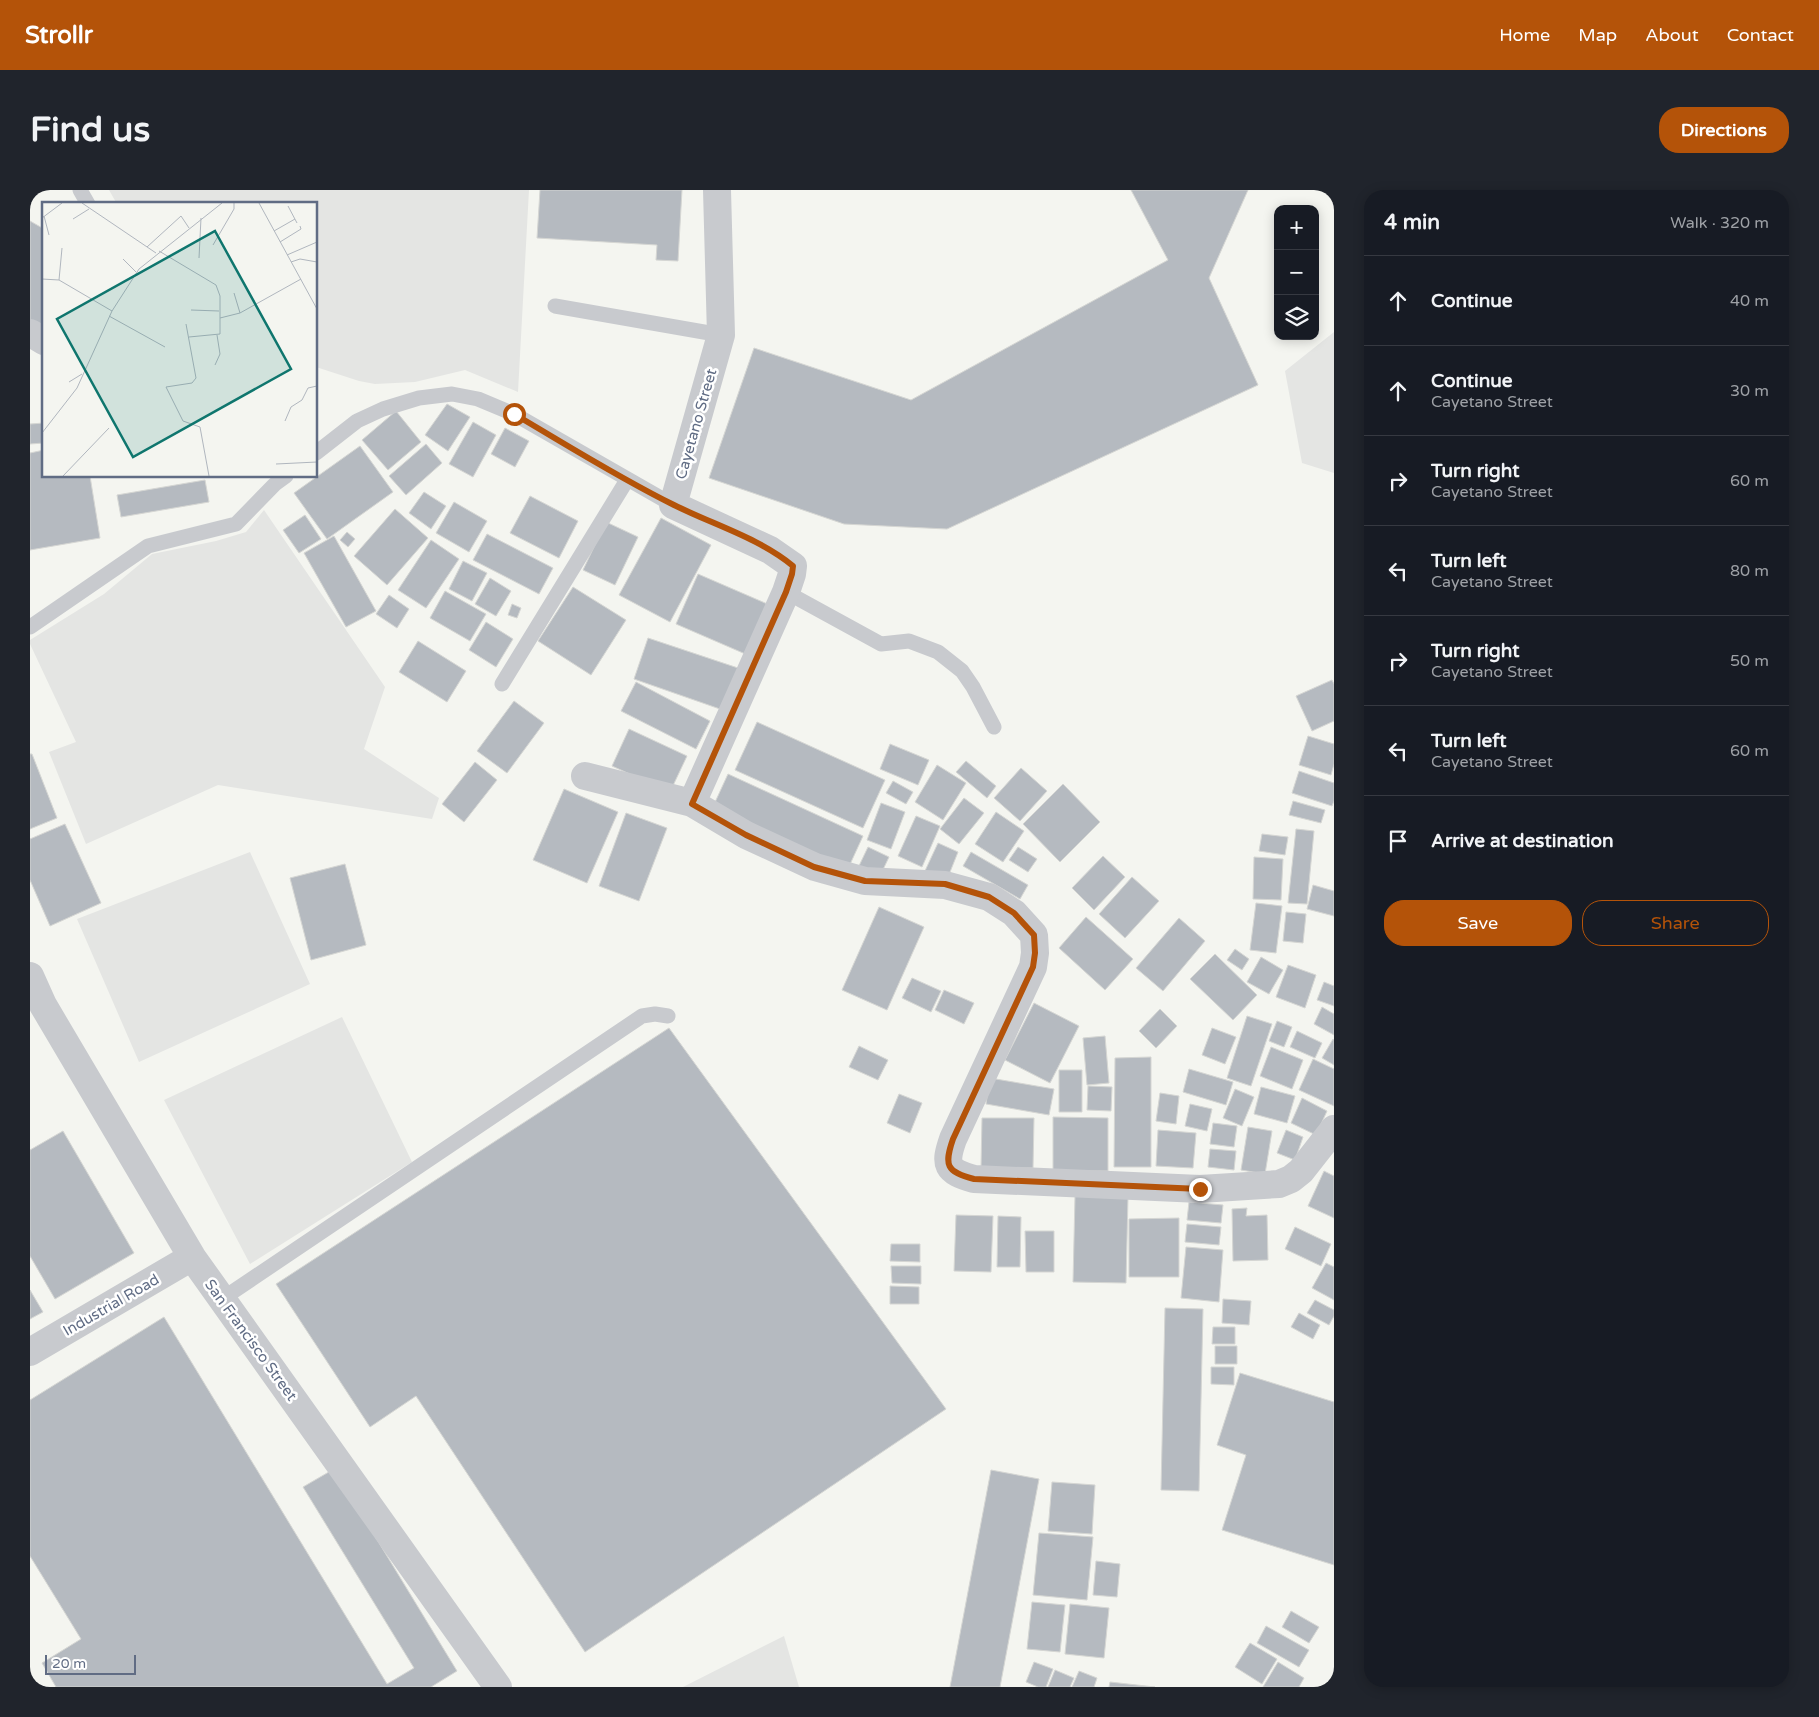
<!DOCTYPE html>
<html lang="en">
<head>
<meta charset="utf-8">
<style>
  :root { --surface:#171b24; --page:#20242c; --text:#f1f3f6; --muted:#9ea1a6; --line:#363941; --accent:#b45309 }
  body { margin:0; font-family:"Varela Round",sans-serif; background:var(--page); color:var(--text) }
  .controls { position:absolute; right:15px; top:15px; display:grid; overflow:hidden; border-radius:10px; box-shadow:0 2px 12px #0003 }
  .controls button { width:45px; height:45px; display:grid; place-items:center; padding:0; border:0; border-bottom:1px solid var(--line); background:var(--surface); color:var(--text); font:25px sans-serif }
  .scale { position:absolute; left:15px; bottom:12px; width:91px; box-sizing:border-box; padding-left:5px; border:2px solid #606c84; border-top:0; font-size:14px; line-height:18px; white-space:nowrap; color:#606c84; -webkit-text-stroke:4px #fff; paint-order:stroke }
  .stop { position:absolute; width:15px; height:15px; margin:-11px; border:4px solid #b45309; border-radius:50%; background:#fff }
  .stop.end { background:#b45309; border-color:#fff; box-shadow:0 1px 5px #0008 }
  .list { margin:0; padding:0; list-style:none }
  h2 { display:flex; justify-content:space-between; align-items:center; height:65px; margin:0; padding:0 20px; font-size:21px }
  h2 small { font-size:16px; font-weight:400; color:var(--muted) }
  .list li { display:grid; grid-template-columns:32px 1fr auto; gap:15px; align-items:center; box-sizing:border-box; height:90px; padding:0 20px; border-top:1px solid var(--line) }
  .list b { display:block; font-size:19px; white-space:nowrap }
  .list p { margin:0; font-size:16px; white-space:nowrap; color:var(--muted) }
  .list em { font-size:16px; font-style:normal; color:var(--muted) }
  .actions { display:flex; gap:10px; padding:15px 20px }
  .actions a { flex:1; padding:11px 0; border:1px solid var(--accent); border-radius:20px; text-align:center; font-size:18px; color:var(--accent) }
  .actions .main { background:var(--accent); color:#fff }
  .icon { flex:none; width:28px; height:28px; fill:none; stroke:currentColor; stroke-width:2; stroke-linecap:round; stroke-linejoin:round }
  .map { position:relative; flex:none; width:1304px; height:1497px; overflow:hidden; border-radius:20px }
  header { display:flex; align-items:center; gap:30px; box-sizing:border-box; height:70px; padding:0 25px; background:var(--accent); color:#fff }
  header strong { font-size:24px }
  nav { display:flex; gap:28px; margin-inline-start:auto; font-size:18px }
  .intro { display:flex; align-items:center; justify-content:space-between; box-sizing:border-box; height:120px; padding:0 30px }
  h1 { margin:0; font-size:35px }
  .button { padding:12px 22px; border-radius:20px; background:var(--accent); color:#fff; font-size:18px; font-weight:700 }
  main { display:flex; gap:30px; padding:0 30px }
  aside { flex:1; background:var(--surface); border-radius:20px; box-shadow:0 2px 12px #0003 }
  .map>svg:first-child { display:block }
  .built { fill:#e4e5e3 }
  .building { fill:#b5bac0; stroke:#d5d6d3 }
  .lines { fill:none; stroke-linecap:round; stroke-linejoin:round }
  .service { stroke:#c8cace; stroke-width:15 }
  .minor { stroke:#c8cace; stroke-width:28 }
  .route { stroke:#b45309; stroke-width:6 }
  .labels { text-anchor:middle; stroke-width:5; stroke-linejoin:round; paint-order:stroke }
  .street-label { font-size:15px; fill:#606c84; stroke:#fff }
  .inset-road { fill:none; stroke:#b0b6be; stroke-width:1 }
  .view { fill:#0f766e; fill-opacity:0.15; stroke:#0f766e; stroke-width:2.5 }
  .inset-edge { fill:none; stroke:#606c84; stroke-width:2.5 }
</style>
</head>
<body>
<header>
<strong>Strollr</strong>
<nav><a>Home</a><a>Map</a><a>About</a><a>Contact</a></nav>
</header>
<div class="intro"><h1>Find us</h1><a class="button">Directions</a></div>
<main>
<div class="map">
<svg width="1304" height="1497" viewBox="0 0 1304 1497">
  <rect width="100%" height="100%" fill="#f4f5f0"/>
  <path class="built" d="M79,0H499L488,202L435,180L385,192L345,194L329,191L286,177V14H87Z
    M1304,142V283L1272,273L1255,181Z
    M234,320L355,497L334,559L409,608L402,629L188,595L56,654L19,562L46,552L0,454V450L74,404L122,364L186,351L216,342Z
    M220,662L280,794L109,872L47,729Z
    M312,827L382,972L220,1074L134,910Z
    M754,1446L769,1497H653Z"/>
  <path class="building" d="M510,0H652L648,71L626,70L627,55L507,48Z
    M1101,0H1218L1179,88L1228,195L917,339L814,334L679,288L724,158L881,210L1138,70Z
    M0,31L14,39V139L0,131Z
    M417,214L440,227L418,261L395,245Z
    M366,221L391,252L358,280L332,250Z
    M443,232L466,245L443,287L419,274Z
    M14,233V253L0,254V234Z
    M475,238L499,251L485,277L461,264Z
    M396,254L412,273L376,305L359,286Z
    M330,256L363,302L297,349L264,303Z
    M14,260V286H60L70,348L0,360V263Z
    M175,290L179,312L91,327L87,305Z
    M394,302L416,316L401,339L379,323Z
    M500,306L548,331L529,368L480,343Z
    M424,312L457,331L439,362L406,343Z
    M365,319L398,348L357,395L324,366Z
    M275,325L291,349L269,363L253,340Z
    M631,328L681,355L640,432L589,405Z
    M576,332L608,347L585,395L553,380Z
    M317,342L325,349L318,357L310,350Z
    M457,344L523,378L509,404L443,370Z
    M304,346L346,421L316,437L274,363Z
    M401,350L429,369L396,418L368,400Z
    M433,371L457,383L442,411L419,399Z
    M668,384L742,416L720,466L646,434Z
    M460,388L481,401L466,426L445,414Z
    M543,397L596,430L561,485L508,451Z
    M415,401L456,424L440,451L400,428Z
    M359,405L379,419L367,438L346,424Z
    M482,414L491,418L487,428L478,425Z
    M456,432L483,449L466,477L439,460Z
    M618,448L708,478L690,519L604,489Z
    M388,451L436,481L417,512L369,482Z
    M1302,490L1304,494V531L1282,541L1266,506Z
    M606,492L680,531L666,559L591,521Z
    M484,511L514,533L477,583L447,561Z
    M727,532L855,590L833,638L705,580Z
    M599,539L657,566L640,602L582,576Z
    M1278,546L1304,554V574L1301,585L1269,575Z
    M860,554L899,570L888,595L850,579Z
    M0,564H2L27,628L0,639Z
    M936,571L966,596L957,608L926,582Z
    M445,572L467,590L434,632L412,614Z
    M907,575L936,593L913,630L885,612Z
    M991,578L1017,601L990,631L964,608Z
    M1269,581L1304,593V611L1302,616L1262,603Z
    M698,584L833,646L816,683L681,621Z
    M863,591L883,602L876,614L856,603Z
    M1033,594L1070,632L1030,672L993,634Z
    M534,599L588,622L557,693L503,670Z
    M934,608L954,623L929,654L910,639Z
    M1263,611L1295,620L1291,633L1259,625Z
    M851,613L875,622L861,659L837,650Z
    M966,622L994,641L973,672L945,654Z
    M596,623L637,638L609,711L569,696Z
    M886,626L910,636L892,677L868,666Z
    M35,634L71,713L20,736L0,690V649Z
    M1266,639L1284,641L1277,714L1258,713Z
    M1232,644L1258,647L1255,665L1229,661Z
    M908,653L928,662L916,692L894,683Z
    M838,657L859,667L849,688L828,678Z
    M988,657L1007,669L998,682L979,670Z
    M941,662L998,695L990,709L933,676Z
    M1073,666L1095,687L1064,720L1042,698Z
    M1224,667L1253,669L1251,710L1223,709Z
    M315,674L336,755L281,770L260,688Z
    M1102,687L1129,711L1095,748L1069,724Z
    M1283,695L1304,701V726L1277,719Z
    M1226,713L1252,716L1246,763L1220,760Z
    M849,717L894,737L857,820L812,800Z
    M1256,722L1276,724L1273,753L1253,751Z
    M1056,727L1103,769L1075,800L1029,758Z
    M1149,728L1175,751L1133,801L1106,778Z
    M1205,759L1219,769L1212,780L1197,770Z
    M1185,764L1227,805L1203,830L1160,789Z
    M1231,767L1253,780L1239,804L1217,792Z
    M1258,775L1286,785L1275,818L1246,807Z
    M882,788L911,801L901,822L872,808Z
    M1294,792L1304,796V816L1287,810Z
    M914,800L944,813L934,834L905,820Z
    M1004,813L1049,836L1020,893L975,870Z
    M1292,817L1304,824V845L1284,834Z
    M1130,819L1147,836L1126,858L1109,841Z
    M1217,826L1242,834L1221,896L1197,888Z
    M1247,831L1262,837L1254,857L1239,851Z
    M639,838L916,1219L555,1462L386,1206L340,1237L246,1094Z
    M1182,838L1206,847L1195,874L1172,865Z
    M1267,841L1292,853L1285,868L1260,857Z
    M1075,846L1079,893L1057,895L1053,848Z
    M1303,849L1304,850V875L1292,868Z
    M829,856L858,870L848,890L819,877Z
    M1241,857L1273,870L1262,899L1230,886Z
    M1121,867V977H1084L1085,868Z
    M1283,869L1304,879V916L1269,900Z
    M1159,879L1203,892L1196,915L1153,902Z
    M1029,880H1052V922H1029Z
    M960,888L1024,899L1019,925L956,914Z
    M1058,896L1082,897L1081,921L1057,920Z
    M1231,897L1265,906L1257,933L1224,924Z
    M1205,899L1224,907L1212,936L1193,928Z
    M1130,903L1149,906L1146,934L1126,931Z
    M869,904L892,913L880,943L857,933Z
    M1272,908L1297,921L1286,945L1261,933Z
    M1160,914L1182,919L1177,941L1155,936Z
    M1023,927L1078,928V981H1023Z
    M952,928H1004L1003,978H951Z
    M1183,933L1207,936L1204,957L1180,954Z
    M1218,937L1242,941L1235,984L1211,980Z
    M1128,940L1166,943L1163,978L1126,976Z
    M1256,940L1273,947L1265,970L1247,963Z
    M33,941L104,1063L25,1109L0,1066V960Z
    M1180,959L1206,961L1204,980L1178,977Z
    M1294,981L1304,986V1028L1278,1016Z
    M1045,1006L1098,1007L1096,1093L1043,1092Z
    M1159,1012L1193,1015L1191,1033L1157,1030Z
    M1217,1018L1216,1026L1237,1025L1238,1070L1203,1071L1202,1019Z
    M926,1025L963,1026L961,1082L924,1081Z
    M968,1026L991,1027L990,1077H967Z
    M1149,1028V1087H1099V1029Z
    M1157,1034L1191,1037L1189,1055L1155,1052Z
    M1265,1037L1301,1054L1291,1076L1255,1059Z
    M995,1041H1024V1082H996Z
    M861,1054H890V1072L860,1071Z
    M1156,1057L1193,1060L1189,1112L1151,1108Z
    M1296,1073L1304,1077V1110L1282,1098Z
    M861,1076H891V1094L862,1093Z
    M860,1096L889,1097V1114H860Z
    M0,1100L13,1122L0,1129Z
    M1193,1109L1221,1111L1219,1135L1192,1133Z
    M1285,1110L1304,1120V1126L1299,1135L1277,1123Z
    M1135,1118L1173,1119L1169,1301L1131,1300Z
    M1269,1123L1290,1135L1283,1149L1261,1137Z
    M134,1127L357,1494L384,1478L273,1297L304,1279L427,1481L401,1497H26L12,1473L51,1449L0,1366V1210Z
    M1183,1137H1205V1154H1182Z
    M1185,1156H1207V1174H1185Z
    M1181,1177H1204V1195L1181,1194Z
    M1210,1183L1304,1212V1375L1192,1340L1216,1265L1187,1255Z
    M961,1280L1009,1289L970,1497H920Z
    M1022,1292L1065,1295L1062,1344L1018,1341Z
    M1009,1343L1063,1347L1057,1410L1003,1405Z
    M1066,1371L1090,1374L1087,1407L1063,1405Z
    M1002,1412L1035,1415L1030,1462L997,1459Z
    M1040,1414L1079,1418L1074,1468L1035,1464Z
    M1261,1421L1289,1437L1279,1453L1252,1437Z
    M1236,1436L1279,1460L1269,1477L1227,1453Z
    M1220,1453L1247,1469L1232,1494L1205,1477Z
    M1004,1472L1023,1479L1016,1497H1008L996,1492Z
    M1248,1472L1274,1488L1269,1497H1233Z
    M1025,1480L1044,1488L1040,1497H1018Z
    M1049,1481L1067,1488L1064,1497H1042Z
    M1080,1492L1125,1497H1079Z"/>
  <g class="lines">
    <path class="service" d="M50,0L58,14
      M525,116L691,145
      M286,263L327,231L353,219L389,208L422,204L448,209L484,224L643,315
      M756,402L851,454L879,451L908,462L932,481L943,497L964,537
      M0,437L118,356L206,334L245,294L256,286
      M472,494L597,290
      M192,1109L612,826L625,824L638,826"/>
    <path class="minor" d="M0,143L14,151
      M555,586L662,613L716,645L785,677L835,691L915,695L959,707L984,723L1004,745L1005,763L1003,777L923,949C914,975 916,981 944,989L1170,999L1249,994L1261,989L1271,981L1304,939
      M662,613L756,402L762,384L763,376L740,360L643,315L691,145L687,0
      M0,786L13,815L162,1067L468,1497
      M0,1162L162,1067"/>
  </g>
  <g class="lines">
    <path class="route" d="M484,224C537,255 589,288 644,315C684,335 729,348 763,376L762,384L756,402L662,614L716,645L784,677L835,691L915,694L959,707L984,723L1004,745L1005,763L1003,777L923,949C914,975 916,982 944,989L1170,999"/>
  </g>
  <g class="labels">
    <g class="street-label">
      <text transform="translate(666 234) rotate(-74)" y="5">Cayetano Street</text>
      <text transform="translate(81 1115) rotate(-30)" y="5">Industrial Road</text>
      <text transform="translate(221 1150) rotate(54)" y="5">San Francisco Street</text>
    </g>
  </g>
  <g transform="translate(12 12)">
    <rect width="275" height="275" fill="#f4f5f0"/>
    <path class="inset-road" d="M40,1L114,51M217,1L275,107M246,4L255,21M2,14L7,33M0,16L20,1M31,17L47,7M232,29L253,17M238,40L259,27L258,24M171,43L192,7V1M105,45L139,14L147,26M117,49L174,83L178,94V116M245,53L275,40M157,56L159,16M81,57L94,70M249,60L258,57L275,60M0,77L17,78L70,109M17,78L20,46M192,91L198,111M149,108L177,109M67,114L123,145M144,122L154,176L150,181L124,185L141,219L158,225L167,274M147,135L178,132V116L198,111L259,77M173,163L178,152L175,133M27,180L40,172M243,219L249,205L260,198L266,186L275,184M0,231L35,186L70,109L97,67L180,1M234,262L275,260M21,274L67,226"/>
    <path class="view" d="M173,29L249,167L91,255L15,117Z"/>
    <rect width="275" height="275" class="inset-edge"/>
  </g>
</svg>
<div class="controls">
<button>+</button>
<button>−</button>
<button><svg class="icon" aria-label="layers" viewBox="0 0 24 24"><path d="M12 4l9 5-9 5-9-5zM3 14l9 5 9-5"/></svg></button>
</div>
<div class="scale">20 m</div>
<div class="stop" style="left:484px;top:224px"></div>
<div class="stop end" style="left:1170px;top:999px"></div>
</div>
<aside>
<h2>4 min<small>Walk · 320 m</small></h2>
<ul class="list">
<li><svg class="icon" aria-label="ahead" viewBox="0 0 24 24"><path d="M12 20V5M6 11l6-6 6 6"/></svg><div><b>Continue</b></div><em>40 m</em></li>
<li><svg class="icon" aria-label="ahead" viewBox="0 0 24 24"><path d="M12 20V5M6 11l6-6 6 6"/></svg><div><b>Continue</b><p>Cayetano Street</p></div><em>30 m</em></li>
<li><svg class="icon" aria-label="right" viewBox="0 0 24 24"><path d="M7 20v-9h11M14 6l5 5-5 5"/></svg><div><b>Turn right</b><p>Cayetano Street</p></div><em>60 m</em></li>
<li><svg class="icon" aria-label="left" viewBox="0 0 24 24"><path d="M17 20v-9H6M10 6l-5 5 5 5"/></svg><div><b>Turn left</b><p>Cayetano Street</p></div><em>80 m</em></li>
<li><svg class="icon" aria-label="right" viewBox="0 0 24 24"><path d="M7 20v-9h11M14 6l5 5-5 5"/></svg><div><b>Turn right</b><p>Cayetano Street</p></div><em>50 m</em></li>
<li><svg class="icon" aria-label="left" viewBox="0 0 24 24"><path d="M17 20v-9H6M10 6l-5 5 5 5"/></svg><div><b>Turn left</b><p>Cayetano Street</p></div><em>60 m</em></li>
<li><svg class="icon" aria-label="arrive" viewBox="0 0 24 24"><path d="M6 21V4h12l-3 4 3 4H6"/></svg><div><b>Arrive at destination</b></div></li>
</ul>
<div class="actions"><a class="main">Save</a><a>Share</a></div>
</aside>
</main>
</body>
</html>
